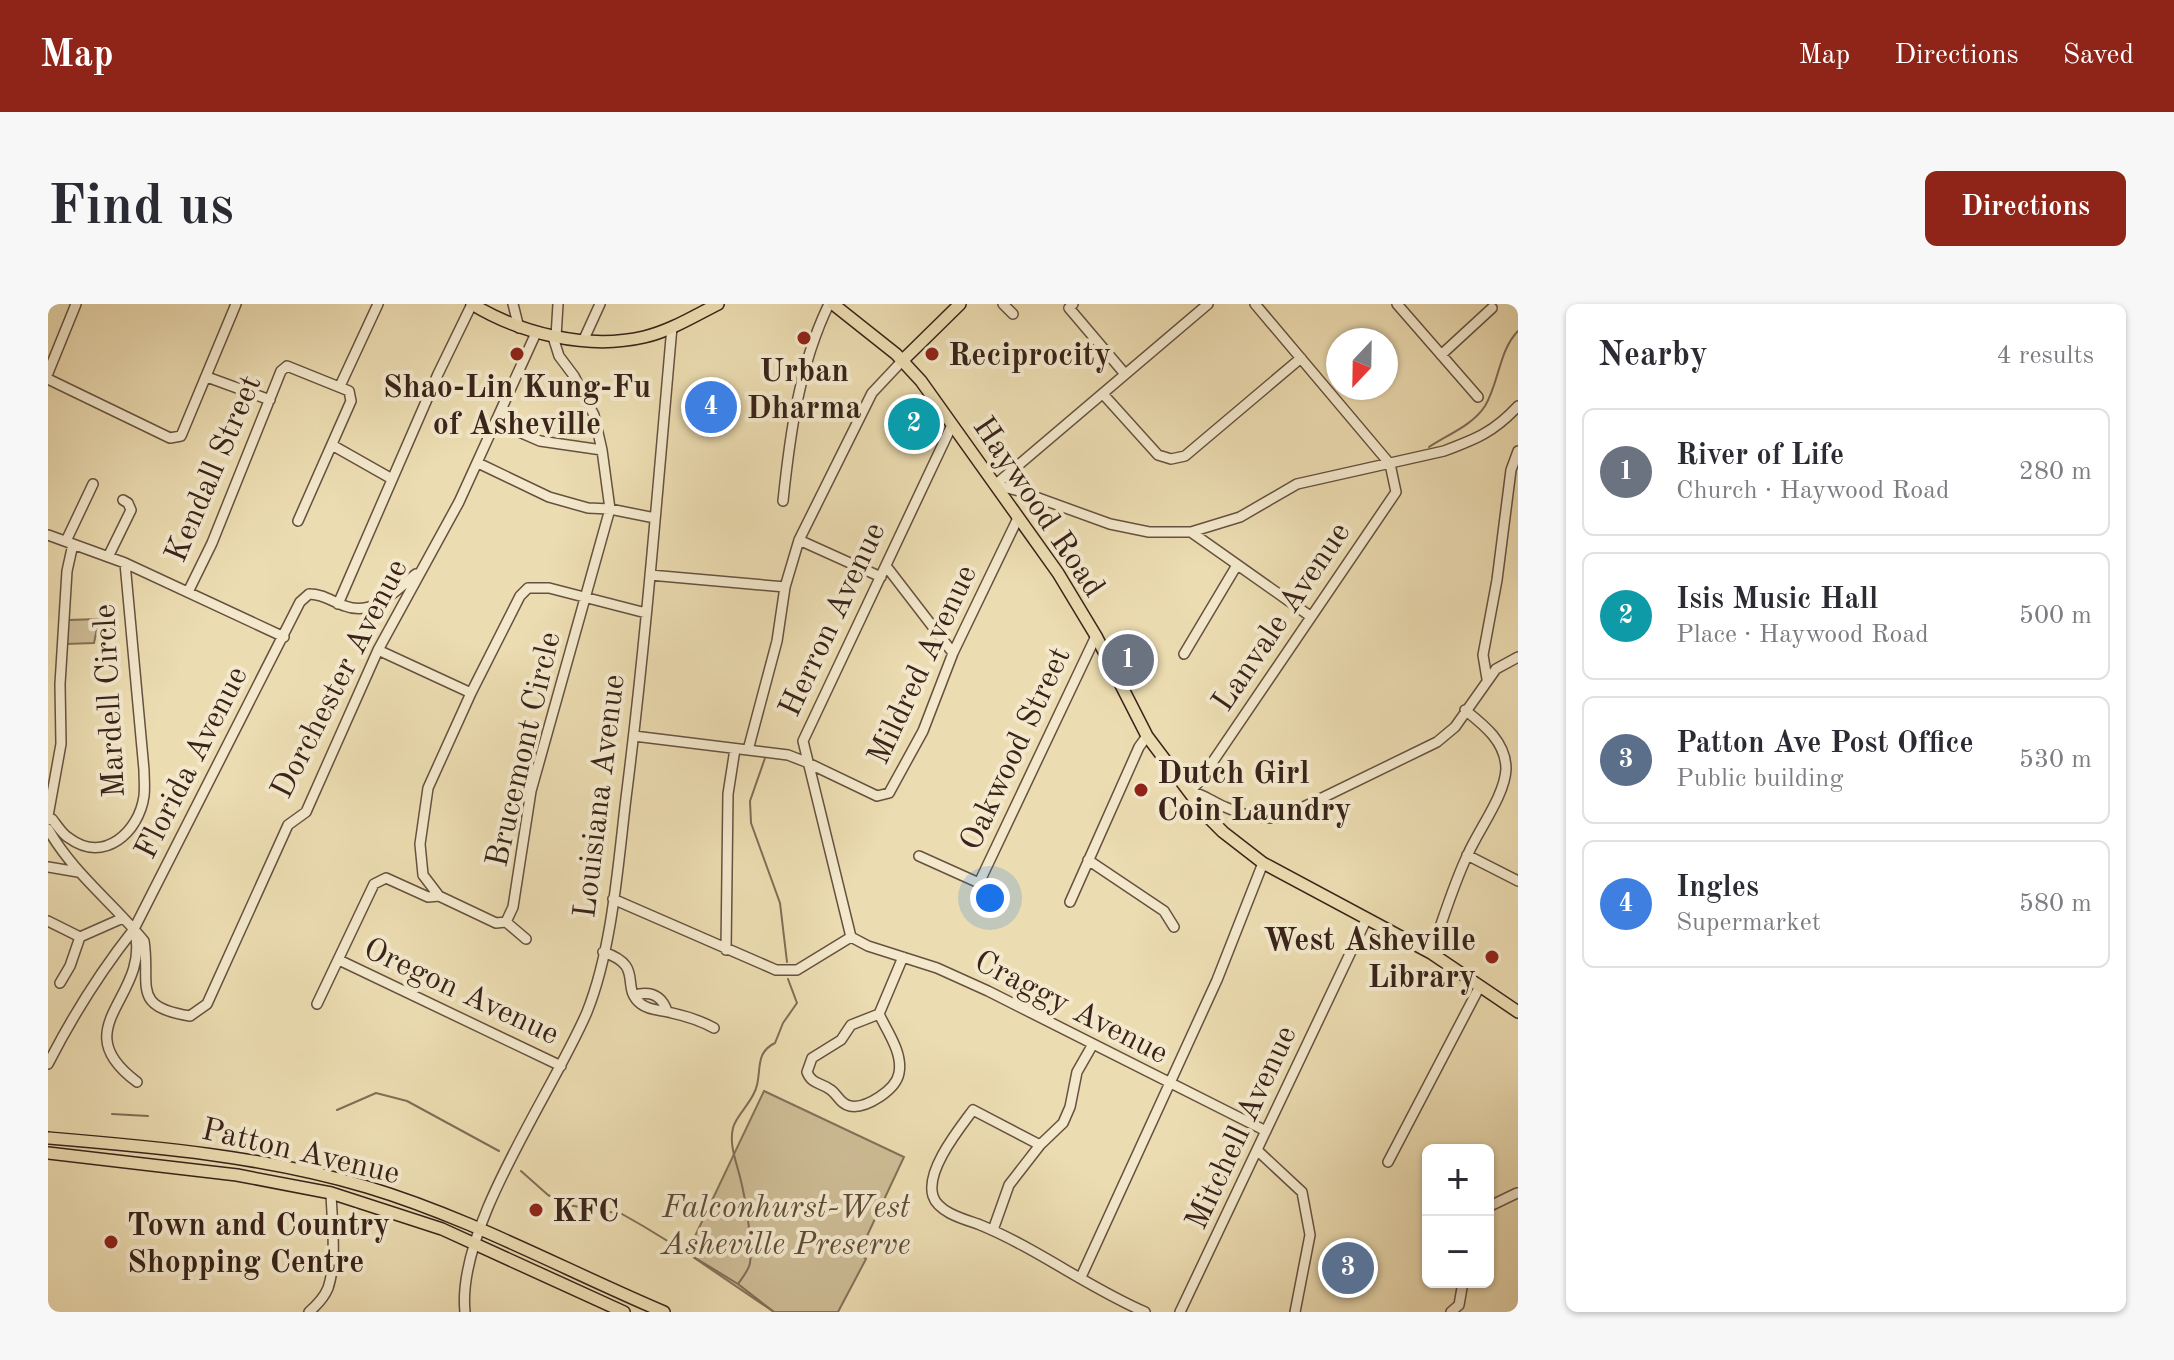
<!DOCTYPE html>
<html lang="en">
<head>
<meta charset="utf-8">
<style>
  :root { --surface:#fff; --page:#f7f7f7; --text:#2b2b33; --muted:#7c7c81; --line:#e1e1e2; --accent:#8f2418 }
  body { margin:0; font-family:"Old Standard TT",serif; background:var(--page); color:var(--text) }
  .controls { position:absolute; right:24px; bottom:24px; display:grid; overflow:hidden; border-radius:12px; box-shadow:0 2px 6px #0004 }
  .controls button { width:72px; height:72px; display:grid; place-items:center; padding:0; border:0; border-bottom:2px solid var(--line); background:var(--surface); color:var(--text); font:40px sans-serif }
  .compass { position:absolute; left:1278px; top:24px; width:72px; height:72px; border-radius:50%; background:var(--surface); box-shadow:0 2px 6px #0004; rotate:202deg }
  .you { position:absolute; left:942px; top:594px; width:28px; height:28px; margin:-20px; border:6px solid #fff; border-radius:50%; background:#1a73e8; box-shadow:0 0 0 12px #1a73e833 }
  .badge { display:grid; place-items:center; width:52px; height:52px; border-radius:50%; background:var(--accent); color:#fff; font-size:26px; font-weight:700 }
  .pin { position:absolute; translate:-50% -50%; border:4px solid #fff; box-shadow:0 2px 8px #0006 }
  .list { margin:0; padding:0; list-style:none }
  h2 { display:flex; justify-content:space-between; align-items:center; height:104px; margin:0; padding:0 32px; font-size:34px }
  h2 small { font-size:26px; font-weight:400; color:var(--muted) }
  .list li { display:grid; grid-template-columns:52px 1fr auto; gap:24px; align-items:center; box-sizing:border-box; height:128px; margin:0 16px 16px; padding:0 16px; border:2px solid var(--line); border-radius:12px }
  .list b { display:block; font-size:30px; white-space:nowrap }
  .list p { margin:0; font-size:26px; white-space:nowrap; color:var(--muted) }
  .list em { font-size:26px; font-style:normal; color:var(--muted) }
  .map { position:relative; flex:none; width:1470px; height:1008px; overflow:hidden; border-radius:12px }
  header { display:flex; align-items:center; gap:48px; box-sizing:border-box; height:112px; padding:0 40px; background:var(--accent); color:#fff }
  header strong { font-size:38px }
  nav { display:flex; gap:44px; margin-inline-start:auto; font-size:28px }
  .intro { display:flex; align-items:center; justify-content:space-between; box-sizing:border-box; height:192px; padding:0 48px }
  h1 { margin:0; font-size:56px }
  .button { padding:20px 36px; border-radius:12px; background:var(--accent); color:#fff; font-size:28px; font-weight:700 }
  main { display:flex; gap:48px; padding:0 48px }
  aside { flex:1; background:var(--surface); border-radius:12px; box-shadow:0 2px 6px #0004 }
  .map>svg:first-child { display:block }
  .green { fill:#cebd97; stroke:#847058; stroke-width:2 }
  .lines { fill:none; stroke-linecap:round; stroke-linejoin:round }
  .stream { stroke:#806c56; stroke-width:2 }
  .minor-casing { stroke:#665140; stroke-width:12 }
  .major-casing { stroke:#39231a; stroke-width:14 }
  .minor { stroke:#f3e8cc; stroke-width:9 }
  .major { stroke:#ecdcb1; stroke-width:11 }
  .poi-dot { fill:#8f2418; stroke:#f3e8cc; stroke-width:3 }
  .labels { text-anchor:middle; stroke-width:8; stroke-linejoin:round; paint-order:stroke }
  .poi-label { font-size:32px; font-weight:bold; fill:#39231a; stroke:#f3e8cc; text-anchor:start }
  .street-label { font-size:32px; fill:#39231a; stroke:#f3e8cc }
  .park-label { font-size:32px; font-style:italic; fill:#5e4a39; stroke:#f3e8cc }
</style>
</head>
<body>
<header>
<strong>Map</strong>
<nav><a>Map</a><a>Directions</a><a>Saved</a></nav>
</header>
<div class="intro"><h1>Find us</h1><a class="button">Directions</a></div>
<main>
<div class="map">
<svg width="1470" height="1008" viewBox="0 0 1470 1008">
  <rect width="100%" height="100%" fill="#ecdcb1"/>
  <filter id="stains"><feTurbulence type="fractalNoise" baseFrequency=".0025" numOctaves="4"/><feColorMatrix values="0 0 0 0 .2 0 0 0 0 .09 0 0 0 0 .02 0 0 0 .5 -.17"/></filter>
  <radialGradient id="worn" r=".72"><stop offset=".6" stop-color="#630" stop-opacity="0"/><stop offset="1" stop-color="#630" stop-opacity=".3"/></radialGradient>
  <path class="green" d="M51,315L46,339L18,340L20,316Z
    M716,787L856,853L811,949L818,955L790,1008H726L639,949Z"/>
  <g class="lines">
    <path class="stream" d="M1381,143C1399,131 1425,121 1437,102C1451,79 1451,46 1470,27
      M717,454L702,497L703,519L732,599L739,658
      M289,806L328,789L359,797L451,847
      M64,810L100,812
      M473,867L500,891L520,901L574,910L595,922L690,980L726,1008
      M690,980C694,974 701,966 702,959C705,940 697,892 692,873C688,857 681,840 685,824C688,811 706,797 709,781C713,764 708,748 727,739L735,719L749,699L740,675"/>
    <g class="minor-casing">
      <path id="minor" d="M465,0L471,24
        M955,0L965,10
        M1025,0L1021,4L1077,70
        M1349,0L1430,93
        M508,33L510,0
        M536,35L552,0
        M1393,51L1444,4
        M0,69L28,0
        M159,73L222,96
        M0,75L122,134L133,132L188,0
        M292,82L330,0
        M1055,90L1110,151L1123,155L1137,152L1253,54
        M448,118L492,137L554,146
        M284,141L344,175
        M430,159L501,193L540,204L562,205L607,214
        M947,181L971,187L1062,220L1101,228H1143L1192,213L1249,180L1396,147C1428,135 1446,128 1470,102
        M947,181L1160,0
        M735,197C742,130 751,62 781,0
        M1143,228L1262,312
        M0,231L77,259L236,333
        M751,236L833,273
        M18,237L45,180
        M60,253L83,206L80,199L75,196
        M838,262L905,349
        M602,271L737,283
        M140,288L164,239L233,67L239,62L301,87L303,97L250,217
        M290,300L390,70L424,0
        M330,346L423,389
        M1136,350L1189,261
        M1439,375L1435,351L1449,276L1463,166L1470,147
        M586,432L740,451L758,458L829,492L841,489L875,427L905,349L970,214
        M700,446L729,337L737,283L751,236L824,89L855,56
        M1141,488L1151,478L1348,188L1342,160L1207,0
        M1141,488C1155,489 1164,498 1177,503C1196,512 1214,516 1235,513L1389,438L1407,423L1448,365L1470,353
        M0,512L13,440L12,380L19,267L25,240
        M0,516L4,515C9,521 14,530 21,534C56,560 91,528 96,492C97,483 96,474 96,466L77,259
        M0,525C25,569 64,598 96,637C103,681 82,703 142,712L159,700L240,521L258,508L330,346L411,198L488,29
        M1419,551L1470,577
        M871,552L931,579L1048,332
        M1040,556L1116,607L1126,623
        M0,563L30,568
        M565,595L728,666H749L803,633
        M1022,598L1091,443L1099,432
        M0,617L32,633
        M458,618L465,603L483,487L562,205L554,146L546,111L526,72L511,52L505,33
        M458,618L448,619L391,592L375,571L372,540L380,484L423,389L472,292L480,284H501L598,309
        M458,618L478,635
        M87,628C102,694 15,723 89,778
        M803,633L755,437L904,121
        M803,633L820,642L889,664L940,687L1218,827
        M678,646L680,490L687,445
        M555,648C598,662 571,683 593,700C602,707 614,706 624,709C638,712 653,717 666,724
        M1383,649C1395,616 1405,581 1420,550C1431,525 1457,491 1458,465C1458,438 1436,421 1417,406
        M291,656L513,762
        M12,679L22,662L32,633L75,614
        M586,691C602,687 613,690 619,707
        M269,700L326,580L338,574L380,593L391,592
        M831,710C839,727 855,749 851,769C848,786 818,805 802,802C792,800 790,791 783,786C773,778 764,781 759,768L764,754L793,736L803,721L831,710L855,653
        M0,760C25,711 52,668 86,625L252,298L261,290C275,290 283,297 297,302C325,313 347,287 368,270
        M992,841L925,806C911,825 877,867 885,892C890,908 915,915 930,920C989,944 1039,983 1097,1008
        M1210,847L1254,888L1262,931L1247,1008
        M1340,858L1432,682
        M1440,903L1469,889
        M945,926L961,881L992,841L1015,819L1022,803L1029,768L1045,740
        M1033,973L1169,676L1215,559
        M261,1008C269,1001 276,994 280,984C289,958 284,917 283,889
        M417,1008C408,923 505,788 539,708C564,646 570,561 578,494C598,337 610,180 624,23
        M1132,1008L1318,616
        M1403,1008L1411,1001L1415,978"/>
    </g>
    <g class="major-casing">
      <path id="major" d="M424,0C473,30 540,46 596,33C622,27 646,12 670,0
        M785,0L848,50L873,77L1010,269L1048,332L1099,432L1160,513L1175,528L1215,559L1383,649L1470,708
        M855,56L912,0
        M0,834C107,843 215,852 319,883C422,914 517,966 616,1008
        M0,849L189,871L283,889L394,925L576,1008"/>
    </g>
    <use href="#minor" class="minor"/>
    <use href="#major" class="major"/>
  </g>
  <g class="poi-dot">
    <circle cx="756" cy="34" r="8"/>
    <circle cx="469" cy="50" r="8"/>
    <circle cx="884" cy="50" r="8"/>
    <circle cx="1093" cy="486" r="8"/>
    <circle cx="1444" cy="653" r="8"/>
    <circle cx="488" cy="906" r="8"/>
    <circle cx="63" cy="938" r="8"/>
  </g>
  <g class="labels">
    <g class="poi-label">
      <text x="900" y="61">Reciprocity</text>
      <text x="756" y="77" text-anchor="middle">Urban<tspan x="756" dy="37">Dharma</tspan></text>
      <text x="469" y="93" text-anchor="middle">Shao-Lin Kung-Fu<tspan x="469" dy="37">of Asheville</tspan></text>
      <text x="1109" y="479">Dutch Girl<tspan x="1109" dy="37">Coin Laundry</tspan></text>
      <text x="1428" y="646" text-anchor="end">West Asheville<tspan x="1428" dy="37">Library</tspan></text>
      <text x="504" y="917">KFC</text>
      <text x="79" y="931">Town and Country<tspan x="79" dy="37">Shopping Centre</tspan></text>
    </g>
    <g class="street-label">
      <text transform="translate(164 164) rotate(-67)" y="11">Kendall Street</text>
      <text transform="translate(992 202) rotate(56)" y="11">Haywood Road</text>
      <text transform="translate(1232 312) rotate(-56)" y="11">Lanvale Avenue</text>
      <text transform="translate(783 315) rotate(-65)" y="11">Herron Avenue</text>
      <text transform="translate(873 360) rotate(-65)" y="11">Mildred Avenue</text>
      <text transform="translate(290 374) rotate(-63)" y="11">Dorchester Avenue</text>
      <text transform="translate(60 397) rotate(-93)" y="11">Mardell Circle</text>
      <text transform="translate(966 444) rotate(-65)" y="11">Oakwood Street</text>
      <text transform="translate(474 445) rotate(-77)" y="11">Brucemont Circle</text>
      <text transform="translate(142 458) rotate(-63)" y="11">Florida Avenue</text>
      <text transform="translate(550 492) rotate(-83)" y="11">Louisiana Avenue</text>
      <text transform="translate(414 686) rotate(25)" y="11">Oregon Avenue</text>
      <text transform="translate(1024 702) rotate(27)" y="11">Craggy Avenue</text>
      <text transform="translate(1192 823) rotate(-65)" y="11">Mitchell Avenue</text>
      <text transform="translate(253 846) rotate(13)" y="11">Patton Avenue</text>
    </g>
    <g class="park-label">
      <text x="738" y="913">Falconhurst-West<tspan x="738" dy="37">Asheville Preserve</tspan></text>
    </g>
  </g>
  <rect width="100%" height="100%" filter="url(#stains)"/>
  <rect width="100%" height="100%" fill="url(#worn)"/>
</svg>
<div class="controls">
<button>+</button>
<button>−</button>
</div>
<svg class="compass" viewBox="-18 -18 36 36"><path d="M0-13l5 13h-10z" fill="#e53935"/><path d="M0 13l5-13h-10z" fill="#7c7c81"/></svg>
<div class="you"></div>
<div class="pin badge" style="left:1080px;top:356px;background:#6b7280">1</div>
<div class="pin badge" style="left:866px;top:120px;background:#0f9aa8">2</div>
<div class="pin badge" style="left:1300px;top:964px;background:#5c6f8a">3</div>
<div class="pin badge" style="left:663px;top:103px;background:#3f7fe0">4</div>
</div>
<aside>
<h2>Nearby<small>4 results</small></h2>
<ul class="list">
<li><span class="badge" style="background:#6b7280">1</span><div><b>River of Life</b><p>Church · Haywood Road</p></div><em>280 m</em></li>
<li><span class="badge" style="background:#0f9aa8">2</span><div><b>Isis Music Hall</b><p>Place · Haywood Road</p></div><em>500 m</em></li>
<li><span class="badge" style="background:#5c6f8a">3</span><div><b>Patton Ave Post Office</b><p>Public building</p></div><em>530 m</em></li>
<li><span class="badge" style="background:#3f7fe0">4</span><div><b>Ingles</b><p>Supermarket</p></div><em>580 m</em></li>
</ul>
</aside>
</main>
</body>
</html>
